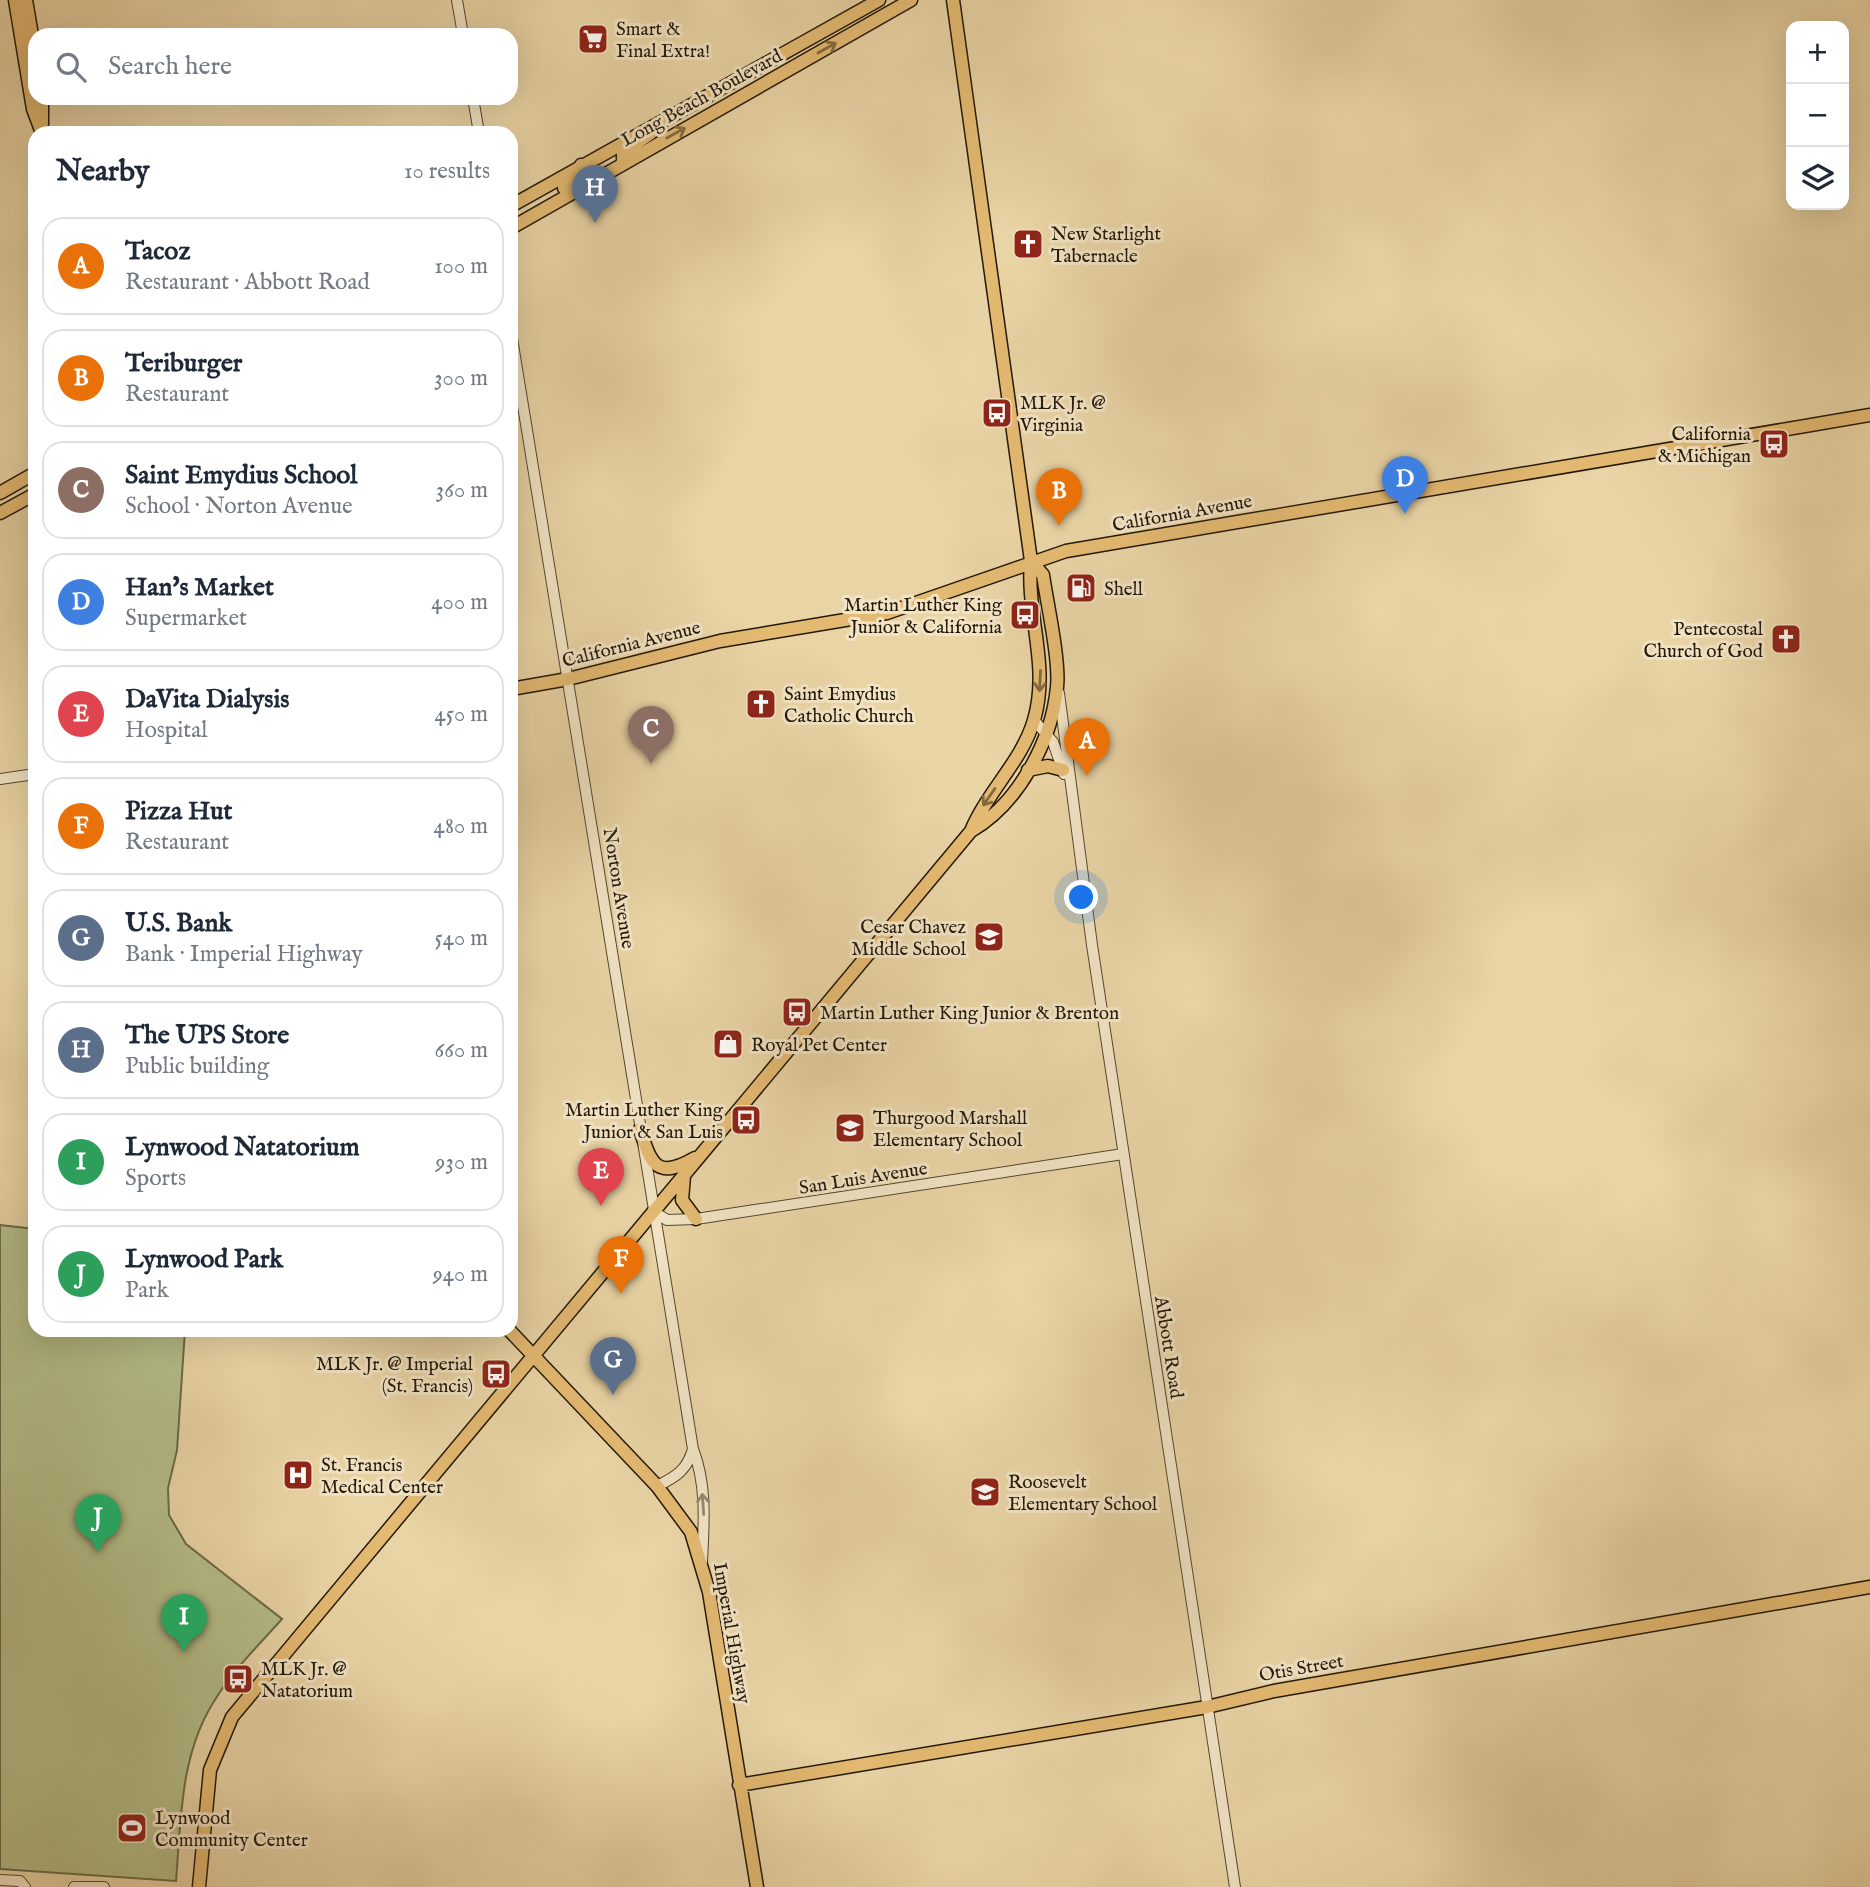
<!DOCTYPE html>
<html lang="en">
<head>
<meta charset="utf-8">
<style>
  :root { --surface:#fff; --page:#f6f6f7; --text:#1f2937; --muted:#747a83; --line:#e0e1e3; --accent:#db2777 }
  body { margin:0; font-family:"IM FELL English",serif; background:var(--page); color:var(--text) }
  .controls { position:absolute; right:21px; top:21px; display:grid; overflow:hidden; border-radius:14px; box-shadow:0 7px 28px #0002 }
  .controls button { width:63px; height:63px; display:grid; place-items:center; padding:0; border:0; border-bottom:2px solid var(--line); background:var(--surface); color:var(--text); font:35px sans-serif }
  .you { position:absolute; left:1082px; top:898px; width:24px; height:24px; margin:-18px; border:5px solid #fff; border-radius:50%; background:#1a73e8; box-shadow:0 0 0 10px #1a73e833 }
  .badge { display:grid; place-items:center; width:46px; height:46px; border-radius:50%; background:var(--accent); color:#fff; font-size:23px; font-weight:700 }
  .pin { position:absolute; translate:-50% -58px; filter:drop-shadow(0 2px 4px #0008) }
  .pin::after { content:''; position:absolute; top:37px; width:24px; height:21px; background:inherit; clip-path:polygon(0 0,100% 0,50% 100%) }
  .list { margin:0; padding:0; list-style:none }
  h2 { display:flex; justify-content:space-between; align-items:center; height:91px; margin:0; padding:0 28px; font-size:30px }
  h2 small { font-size:23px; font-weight:400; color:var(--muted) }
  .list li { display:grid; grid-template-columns:46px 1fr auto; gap:21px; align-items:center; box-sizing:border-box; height:98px; margin:0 14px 14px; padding:0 14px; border:2px solid var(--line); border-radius:21px }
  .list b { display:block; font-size:26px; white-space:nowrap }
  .list p { margin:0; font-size:23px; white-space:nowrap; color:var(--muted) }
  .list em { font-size:23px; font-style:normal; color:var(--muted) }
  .icon { flex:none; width:38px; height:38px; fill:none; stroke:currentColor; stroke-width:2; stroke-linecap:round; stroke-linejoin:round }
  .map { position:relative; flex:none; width:1870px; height:1887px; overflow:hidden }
  .search { position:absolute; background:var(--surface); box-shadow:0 7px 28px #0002; left:28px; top:28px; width:490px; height:77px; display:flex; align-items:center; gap:18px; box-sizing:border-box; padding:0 24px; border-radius:21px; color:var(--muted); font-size:26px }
  .panel { position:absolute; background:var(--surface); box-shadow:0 7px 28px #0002; left:28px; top:126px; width:490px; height:1211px; border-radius:21px }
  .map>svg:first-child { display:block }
  .green { fill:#b4bd88; stroke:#6c6a48; stroke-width:2 }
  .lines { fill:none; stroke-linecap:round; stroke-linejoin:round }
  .minor-casing { stroke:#54472f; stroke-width:12 }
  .major-casing { stroke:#231808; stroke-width:15 }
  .minor { stroke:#f1e3c4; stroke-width:10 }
  .major { stroke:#e4ba72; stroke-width:12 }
  .oneway { stroke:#84693d }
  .oneway2 { stroke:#94886f }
  .labels { text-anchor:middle; stroke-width:6; stroke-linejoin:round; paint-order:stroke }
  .poi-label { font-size:19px; fill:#231808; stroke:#f1e3c4; text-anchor:start }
  .street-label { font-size:19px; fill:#231808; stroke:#f1e3c4 }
</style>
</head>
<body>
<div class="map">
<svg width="1870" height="1887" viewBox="0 0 1870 1887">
  <rect width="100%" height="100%" fill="#e9d4a5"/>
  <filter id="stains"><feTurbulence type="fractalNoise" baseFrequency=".00286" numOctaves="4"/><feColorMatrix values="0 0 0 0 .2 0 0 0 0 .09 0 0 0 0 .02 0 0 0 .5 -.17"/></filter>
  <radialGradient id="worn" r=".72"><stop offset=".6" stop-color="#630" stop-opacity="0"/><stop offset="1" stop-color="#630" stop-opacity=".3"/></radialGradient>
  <path class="green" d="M0,1225L35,1229V1330H185L177,1450L168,1488L169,1515L186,1544L282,1619C258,1646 231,1672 213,1703C180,1756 181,1821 176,1881L0,1869Z"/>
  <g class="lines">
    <g class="minor-casing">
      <path id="minor" d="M457,0L463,35
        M473,98L479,133
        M511,332L693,1449C707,1485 704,1523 702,1561
        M1059,693L1092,945L1235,1887
        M1034,720L1053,742L1064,774
        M0,779L35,774
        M653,1211L667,1220L696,1219L1123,1154
        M657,1486C676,1477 687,1470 693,1449
        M0,1880L20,1881L25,1887
        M74,1887H104"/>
    </g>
    <g class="major-casing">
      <path id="major" d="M15,0L33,109L42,133
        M26,0L35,53
        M42,124V98
        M623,162V152L651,133
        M564,188L583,177L581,165
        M511,206L879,0
        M511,228L911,0
        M0,493L35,473
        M0,513L35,494
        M511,689L568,679L720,641L887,613L1066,551L1870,415
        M1028,770L1048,766L1063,770
        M971,831C1018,804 1052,741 1057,687C1060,661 1047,603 1043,575L1031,561
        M640,1129C651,1165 657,1180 695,1158
        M684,1176L682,1200L696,1219
        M509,1330L657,1486L691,1532L709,1592L757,1887
        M739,1785L1207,1707L1274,1691L1870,1587
        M199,1887L210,1770L232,1717L971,831C987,792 1022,761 1034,720C1050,666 1026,615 1031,561L953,0"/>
    </g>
    <use href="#minor" class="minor"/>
    <use href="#major" class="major"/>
  </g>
  <defs><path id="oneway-shaft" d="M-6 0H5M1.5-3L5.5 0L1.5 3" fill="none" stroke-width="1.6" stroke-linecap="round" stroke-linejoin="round" transform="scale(1.75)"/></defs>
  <g class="oneway">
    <use href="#oneway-shaft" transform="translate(827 48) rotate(-29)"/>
    <use href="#oneway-shaft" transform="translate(676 133) rotate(-29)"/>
    <use href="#oneway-shaft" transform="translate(1040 681) rotate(93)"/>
    <use href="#oneway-shaft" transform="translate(989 797) rotate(125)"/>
  </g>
  <use class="oneway2" href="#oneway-shaft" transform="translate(703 1504) rotate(-94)"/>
  <defs>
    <g id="supermarket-square" transform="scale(1.575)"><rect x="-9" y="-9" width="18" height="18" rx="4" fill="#8f2418" stroke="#f1e3c4"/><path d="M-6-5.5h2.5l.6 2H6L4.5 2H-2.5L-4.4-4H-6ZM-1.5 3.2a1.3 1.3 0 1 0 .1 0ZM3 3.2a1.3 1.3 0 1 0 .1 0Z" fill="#fff"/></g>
    <g id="church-square" transform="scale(1.575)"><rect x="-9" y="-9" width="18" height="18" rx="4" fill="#8f2418" stroke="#f1e3c4"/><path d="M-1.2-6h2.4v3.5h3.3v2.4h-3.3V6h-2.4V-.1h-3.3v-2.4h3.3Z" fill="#fff"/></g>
    <g id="bus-square" transform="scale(1.575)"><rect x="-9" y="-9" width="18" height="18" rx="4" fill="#8f2418" stroke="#f1e3c4"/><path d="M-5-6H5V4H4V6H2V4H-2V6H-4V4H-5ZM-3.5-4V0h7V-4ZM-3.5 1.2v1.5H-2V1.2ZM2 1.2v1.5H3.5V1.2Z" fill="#fff"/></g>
    <g id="fuel-square" transform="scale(1.575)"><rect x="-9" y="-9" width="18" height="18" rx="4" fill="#8f2418" stroke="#f1e3c4"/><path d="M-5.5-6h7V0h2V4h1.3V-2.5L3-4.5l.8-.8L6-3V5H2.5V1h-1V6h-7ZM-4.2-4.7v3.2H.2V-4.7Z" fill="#fff"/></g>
    <g id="school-square" transform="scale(1.575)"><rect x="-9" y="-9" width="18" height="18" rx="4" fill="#8f2418" stroke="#f1e3c4"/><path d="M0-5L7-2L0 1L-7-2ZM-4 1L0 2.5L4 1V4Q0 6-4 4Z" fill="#fff"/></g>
    <g id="shop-square" transform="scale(1.575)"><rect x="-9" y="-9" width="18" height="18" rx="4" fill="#8f2418" stroke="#f1e3c4"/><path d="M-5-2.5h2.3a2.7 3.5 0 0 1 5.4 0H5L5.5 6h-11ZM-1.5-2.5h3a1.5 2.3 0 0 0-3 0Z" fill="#fff"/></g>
    <g id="hospital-square" transform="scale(1.575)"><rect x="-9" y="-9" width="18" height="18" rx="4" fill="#8f2418" stroke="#f1e3c4"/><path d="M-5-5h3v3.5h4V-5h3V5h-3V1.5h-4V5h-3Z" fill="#fff"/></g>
    <g id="stadium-square" transform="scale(1.575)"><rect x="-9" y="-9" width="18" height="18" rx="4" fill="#8f2418" stroke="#f1e3c4"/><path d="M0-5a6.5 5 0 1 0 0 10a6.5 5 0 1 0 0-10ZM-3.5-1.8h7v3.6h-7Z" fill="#fff"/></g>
  </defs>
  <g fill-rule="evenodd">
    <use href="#supermarket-square" x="593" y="39"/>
    <use href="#church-square" x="1028" y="244"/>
    <use href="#bus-square" x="997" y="413"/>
    <use href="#bus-square" x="1774" y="444"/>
    <use href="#fuel-square" x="1081" y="588"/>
    <use href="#bus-square" x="1025" y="615"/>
    <use href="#church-square" x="1786" y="639"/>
    <use href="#church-square" x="761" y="704"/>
    <use href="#school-square" x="989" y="937"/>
    <use href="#bus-square" x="797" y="1012"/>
    <use href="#shop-square" x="728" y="1044"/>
    <use href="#bus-square" x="746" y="1120"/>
    <use href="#school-square" x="850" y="1128"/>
    <use href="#bus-square" x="496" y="1374"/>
    <use href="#hospital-square" x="298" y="1475"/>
    <use href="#school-square" x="985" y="1492"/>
    <use href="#bus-square" x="238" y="1679"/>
    <use href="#stadium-square" x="132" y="1828"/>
  </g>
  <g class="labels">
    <g class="poi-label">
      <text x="616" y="35">Smart &amp;<tspan x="616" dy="22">Final Extra!</tspan></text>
      <text x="1051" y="240">New Starlight<tspan x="1051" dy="22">Tabernacle</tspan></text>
      <text x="1020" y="409">MLK Jr. @<tspan x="1020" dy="22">Virginia</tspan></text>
      <text x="1751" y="440" text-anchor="end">California<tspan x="1751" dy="22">&amp; Michigan</tspan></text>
      <text x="1104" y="595">Shell</text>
      <text x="1002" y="611" text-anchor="end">Martin Luther King<tspan x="1002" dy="22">Junior &amp; California</tspan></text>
      <text x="1763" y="635" text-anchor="end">Pentecostal<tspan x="1763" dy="22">Church of God</tspan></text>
      <text x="784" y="700">Saint Emydius<tspan x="784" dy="22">Catholic Church</tspan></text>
      <text x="966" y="933" text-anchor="end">Cesar Chavez<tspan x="966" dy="22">Middle School</tspan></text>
      <text x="820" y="1019">Martin Luther King Junior &amp; Brenton</text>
      <text x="751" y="1051">Royal Pet Center</text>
      <text x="723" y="1116" text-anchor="end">Martin Luther King<tspan x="723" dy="22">Junior &amp; San Luis</tspan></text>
      <text x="873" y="1124">Thurgood Marshall<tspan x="873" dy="22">Elementary School</tspan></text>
      <text x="473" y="1370" text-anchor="end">MLK Jr. @ Imperial<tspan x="473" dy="22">(St. Francis)</tspan></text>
      <text x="321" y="1471">St. Francis<tspan x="321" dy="22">Medical Center</tspan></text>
      <text x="1008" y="1488">Roosevelt<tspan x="1008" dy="22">Elementary School</tspan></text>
      <text x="261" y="1675">MLK Jr. @<tspan x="261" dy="22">Natatorium</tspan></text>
      <text x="155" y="1824">Lynwood<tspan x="155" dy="22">Community Center</tspan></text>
    </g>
    <g class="street-label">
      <text transform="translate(701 97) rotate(-29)" y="7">Long Beach Boulevard</text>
      <text transform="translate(1182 512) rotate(-10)" y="7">California Avenue</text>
      <text transform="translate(631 643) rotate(-14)" y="7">California Avenue</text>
      <text transform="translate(620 888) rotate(81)" y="7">Norton Avenue</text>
      <text transform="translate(863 1177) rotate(-9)" y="7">San Luis Avenue</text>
      <text transform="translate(1170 1347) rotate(81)" y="7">Abbott Road</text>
      <text transform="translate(733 1633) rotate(80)" y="7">Imperial Highway</text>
      <text transform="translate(1301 1667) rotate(-10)" y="7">Otis Street</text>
    </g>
  </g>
  <rect width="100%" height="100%" filter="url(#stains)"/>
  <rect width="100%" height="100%" fill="url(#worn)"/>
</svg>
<div class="controls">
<button>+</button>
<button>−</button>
<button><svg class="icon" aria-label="layers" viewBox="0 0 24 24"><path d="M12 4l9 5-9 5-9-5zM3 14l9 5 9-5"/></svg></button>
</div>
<div class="you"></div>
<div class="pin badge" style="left:1087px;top:776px;background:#e8710a">A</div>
<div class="pin badge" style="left:1059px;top:526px;background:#e8710a">B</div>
<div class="pin badge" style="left:651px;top:764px;background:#8d6e63">C</div>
<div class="pin badge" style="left:1405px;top:514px;background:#3f7fe0">D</div>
<div class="pin badge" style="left:601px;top:1206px;background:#e0444e">E</div>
<div class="pin badge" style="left:621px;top:1294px;background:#e8710a">F</div>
<div class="pin badge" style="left:613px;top:1395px;background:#5c6f8a">G</div>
<div class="pin badge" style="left:595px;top:223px;background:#5c6f8a">H</div>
<div class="pin badge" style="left:184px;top:1652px;background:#2e9e5b">I</div>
<div class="pin badge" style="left:98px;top:1552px;background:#2e9e5b">J</div>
<div class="search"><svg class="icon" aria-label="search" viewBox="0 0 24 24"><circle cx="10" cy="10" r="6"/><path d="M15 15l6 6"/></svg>Search here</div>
<section class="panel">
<h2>Nearby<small>10 results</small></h2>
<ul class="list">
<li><span class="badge" style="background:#e8710a">A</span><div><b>Tacoz</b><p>Restaurant · Abbott Road</p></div><em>100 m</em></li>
<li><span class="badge" style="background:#e8710a">B</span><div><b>Teriburger</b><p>Restaurant</p></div><em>300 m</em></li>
<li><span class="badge" style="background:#8d6e63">C</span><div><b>Saint Emydius School</b><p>School · Norton Avenue</p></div><em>360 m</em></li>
<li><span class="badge" style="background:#3f7fe0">D</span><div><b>Han's Market</b><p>Supermarket</p></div><em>400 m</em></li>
<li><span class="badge" style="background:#e0444e">E</span><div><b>DaVita Dialysis</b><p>Hospital</p></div><em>450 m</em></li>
<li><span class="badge" style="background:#e8710a">F</span><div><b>Pizza Hut</b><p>Restaurant</p></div><em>480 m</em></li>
<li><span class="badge" style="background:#5c6f8a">G</span><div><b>U.S. Bank</b><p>Bank · Imperial Highway</p></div><em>540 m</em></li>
<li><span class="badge" style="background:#5c6f8a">H</span><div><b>The UPS Store</b><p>Public building</p></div><em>660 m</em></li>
<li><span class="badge" style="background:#2e9e5b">I</span><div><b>Lynwood Natatorium</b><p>Sports</p></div><em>930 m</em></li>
<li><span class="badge" style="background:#2e9e5b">J</span><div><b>Lynwood Park</b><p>Park</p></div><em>940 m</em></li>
</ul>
</section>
</div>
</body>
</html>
